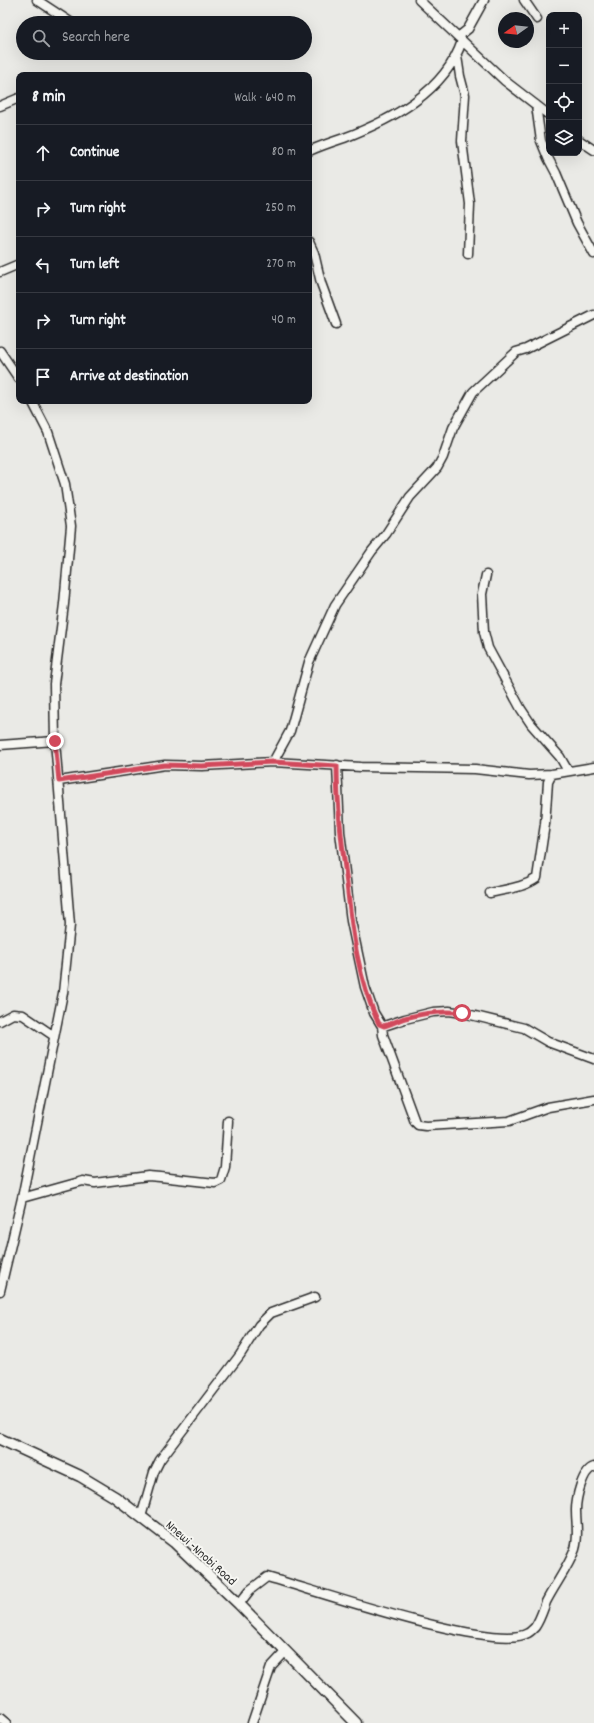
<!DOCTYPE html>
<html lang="en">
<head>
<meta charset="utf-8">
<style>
  :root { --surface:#171b24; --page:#242831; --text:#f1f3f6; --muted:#9ea1a6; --line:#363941 }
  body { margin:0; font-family:Dekko,sans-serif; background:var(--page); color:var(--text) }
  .controls { position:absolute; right:12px; top:12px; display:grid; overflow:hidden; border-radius:8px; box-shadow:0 4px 16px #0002 }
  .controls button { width:36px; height:36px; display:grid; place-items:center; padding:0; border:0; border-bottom:1px solid var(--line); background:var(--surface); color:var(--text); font:20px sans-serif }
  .compass { position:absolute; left:498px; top:12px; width:36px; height:36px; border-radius:50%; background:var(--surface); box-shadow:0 4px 16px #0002; rotate:255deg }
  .stop { position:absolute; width:12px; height:12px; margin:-9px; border:3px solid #d1495b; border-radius:50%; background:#fff }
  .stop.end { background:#d1495b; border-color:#fff; box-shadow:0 1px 4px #0008 }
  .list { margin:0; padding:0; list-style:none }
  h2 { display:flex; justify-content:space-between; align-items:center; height:52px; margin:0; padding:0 16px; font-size:17px }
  h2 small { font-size:13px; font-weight:400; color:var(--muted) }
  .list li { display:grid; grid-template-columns:26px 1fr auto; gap:12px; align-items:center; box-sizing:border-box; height:56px; padding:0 16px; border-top:1px solid var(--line) }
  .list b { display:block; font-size:15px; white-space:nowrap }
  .list em { font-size:13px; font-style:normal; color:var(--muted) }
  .icon { flex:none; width:22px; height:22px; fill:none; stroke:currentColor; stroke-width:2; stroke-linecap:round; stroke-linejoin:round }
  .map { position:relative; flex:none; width:594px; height:1723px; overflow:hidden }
  .search { position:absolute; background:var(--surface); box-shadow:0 4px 16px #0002; left:16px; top:16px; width:296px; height:44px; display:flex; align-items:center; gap:10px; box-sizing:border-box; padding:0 14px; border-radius:22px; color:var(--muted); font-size:15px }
  .panel { position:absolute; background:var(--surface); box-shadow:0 4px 16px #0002; left:16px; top:72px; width:296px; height:332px; border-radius:8px }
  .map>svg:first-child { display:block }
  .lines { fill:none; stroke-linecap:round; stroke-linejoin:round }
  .minor-casing { stroke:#2b2b2b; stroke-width:11 }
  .major-casing { stroke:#2b2b2b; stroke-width:13 }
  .minor { stroke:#f6f6f2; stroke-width:8 }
  .major { stroke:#f6f6f2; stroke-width:10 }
  .route { stroke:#d1495b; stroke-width:5 }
  .labels { text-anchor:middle; stroke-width:4; stroke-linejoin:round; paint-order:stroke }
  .street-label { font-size:13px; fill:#2b2b2b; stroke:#f6f6f2 }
</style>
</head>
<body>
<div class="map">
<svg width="594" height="1723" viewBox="0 0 594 1723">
  <rect width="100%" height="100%" fill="#eaeae6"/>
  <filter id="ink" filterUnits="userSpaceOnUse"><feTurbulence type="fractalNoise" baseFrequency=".025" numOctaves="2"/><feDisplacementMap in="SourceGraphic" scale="8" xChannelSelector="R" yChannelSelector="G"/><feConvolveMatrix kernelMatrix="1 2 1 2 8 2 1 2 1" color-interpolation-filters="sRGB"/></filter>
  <g filter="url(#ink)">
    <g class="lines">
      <g class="minor-casing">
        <path id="minor" d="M37,0L72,23
          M419,0L505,81L549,115
          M524,0L537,19
          M458,37L468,29L484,0
          M457,56L460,76L465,95L462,141L470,204L468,254
          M536,105L541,141L548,158L556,173L577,223L594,254
          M0,106L19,98
          M579,140L594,150
          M309,151C320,146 332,142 344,138C391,120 445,92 462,41
          M309,242L314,253L321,283L336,324
          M0,272L19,264
          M0,351L19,379
          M486,575L482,594L484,632L488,648L521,709L531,724L560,757L568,771
          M0,745L55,741
          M273,762L290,731L309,662L335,605L372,551L386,534L410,497L437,468L443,457L453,428L473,392L516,352L526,349L594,315
          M337,765L340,832L351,921L365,987L374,1013L382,1026L383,1035L415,1122L418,1125L426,1126L509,1121L548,1107L594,1099
          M59,781L165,765L202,766L273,762L361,767L475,769L529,775L552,774L594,767
          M490,893C506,889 523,888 537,878L545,824L548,782L552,774
          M0,1021L13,1014L23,1015L54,1036
          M382,1026H384L405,1019L433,1012L449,1011L463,1013L524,1028L548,1042L594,1059
          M22,1198L83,1181L95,1183L148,1176L160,1177L215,1183L221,1180L225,1167L228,1121
          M0,1291L22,1198L63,993L70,925L55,741L54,684L64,604L71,526L65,484L48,432L32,401
          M141,1517L154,1472L160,1460L240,1355L259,1325L271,1313L315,1297
          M239,1604L250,1590L267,1577C312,1589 494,1653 528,1633C530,1632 533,1629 535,1627C540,1620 543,1610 546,1602C555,1584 568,1568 575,1549C579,1536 576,1523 576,1510C576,1499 582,1470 594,1467
          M0,1718L6,1723
          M252,1723L271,1667L286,1651"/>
      </g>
      <g class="major-casing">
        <path id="major" d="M0,1439L80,1476L115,1497L174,1542L239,1604L356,1723"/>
      </g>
      <use href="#minor" class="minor"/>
      <use href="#major" class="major"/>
    </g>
  </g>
  <g class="lines" filter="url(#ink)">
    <path class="route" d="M55,741L59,781L165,765L202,766L273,762L337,766C337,805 342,845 347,884C352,931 358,980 379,1024L384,1026C392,1024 398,1020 405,1018C424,1013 443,1010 462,1013"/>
  </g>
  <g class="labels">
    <g class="street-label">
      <text transform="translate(202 1552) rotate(42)" y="5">Nnewi -Nnobi Road</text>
    </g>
  </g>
</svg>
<div class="controls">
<button>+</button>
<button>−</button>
<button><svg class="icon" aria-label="locate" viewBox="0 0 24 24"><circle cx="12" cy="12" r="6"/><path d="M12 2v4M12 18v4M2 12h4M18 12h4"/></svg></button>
<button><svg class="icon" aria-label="layers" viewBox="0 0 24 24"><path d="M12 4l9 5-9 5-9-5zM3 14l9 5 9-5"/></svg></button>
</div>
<svg class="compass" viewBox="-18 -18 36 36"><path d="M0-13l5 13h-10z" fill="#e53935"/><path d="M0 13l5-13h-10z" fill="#9ea1a6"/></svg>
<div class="stop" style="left:462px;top:1013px"></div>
<div class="stop end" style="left:55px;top:741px"></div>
<div class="search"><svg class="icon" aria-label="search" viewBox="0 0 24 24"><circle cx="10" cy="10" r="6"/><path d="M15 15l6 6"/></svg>Search here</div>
<section class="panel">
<h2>8 min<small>Walk · 640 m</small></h2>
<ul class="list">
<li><svg class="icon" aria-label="ahead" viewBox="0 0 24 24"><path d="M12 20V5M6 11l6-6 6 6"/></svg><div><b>Continue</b></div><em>80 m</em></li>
<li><svg class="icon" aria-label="right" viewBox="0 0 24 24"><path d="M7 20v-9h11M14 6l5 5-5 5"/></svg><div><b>Turn right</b></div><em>250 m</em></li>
<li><svg class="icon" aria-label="left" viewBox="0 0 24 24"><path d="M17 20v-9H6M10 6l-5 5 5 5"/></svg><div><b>Turn left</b></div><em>270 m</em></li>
<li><svg class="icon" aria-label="right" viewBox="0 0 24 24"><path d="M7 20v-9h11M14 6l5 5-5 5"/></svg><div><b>Turn right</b></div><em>40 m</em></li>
<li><svg class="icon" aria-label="arrive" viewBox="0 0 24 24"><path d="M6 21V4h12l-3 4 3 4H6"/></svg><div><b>Arrive at destination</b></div></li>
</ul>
</section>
</div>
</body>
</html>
